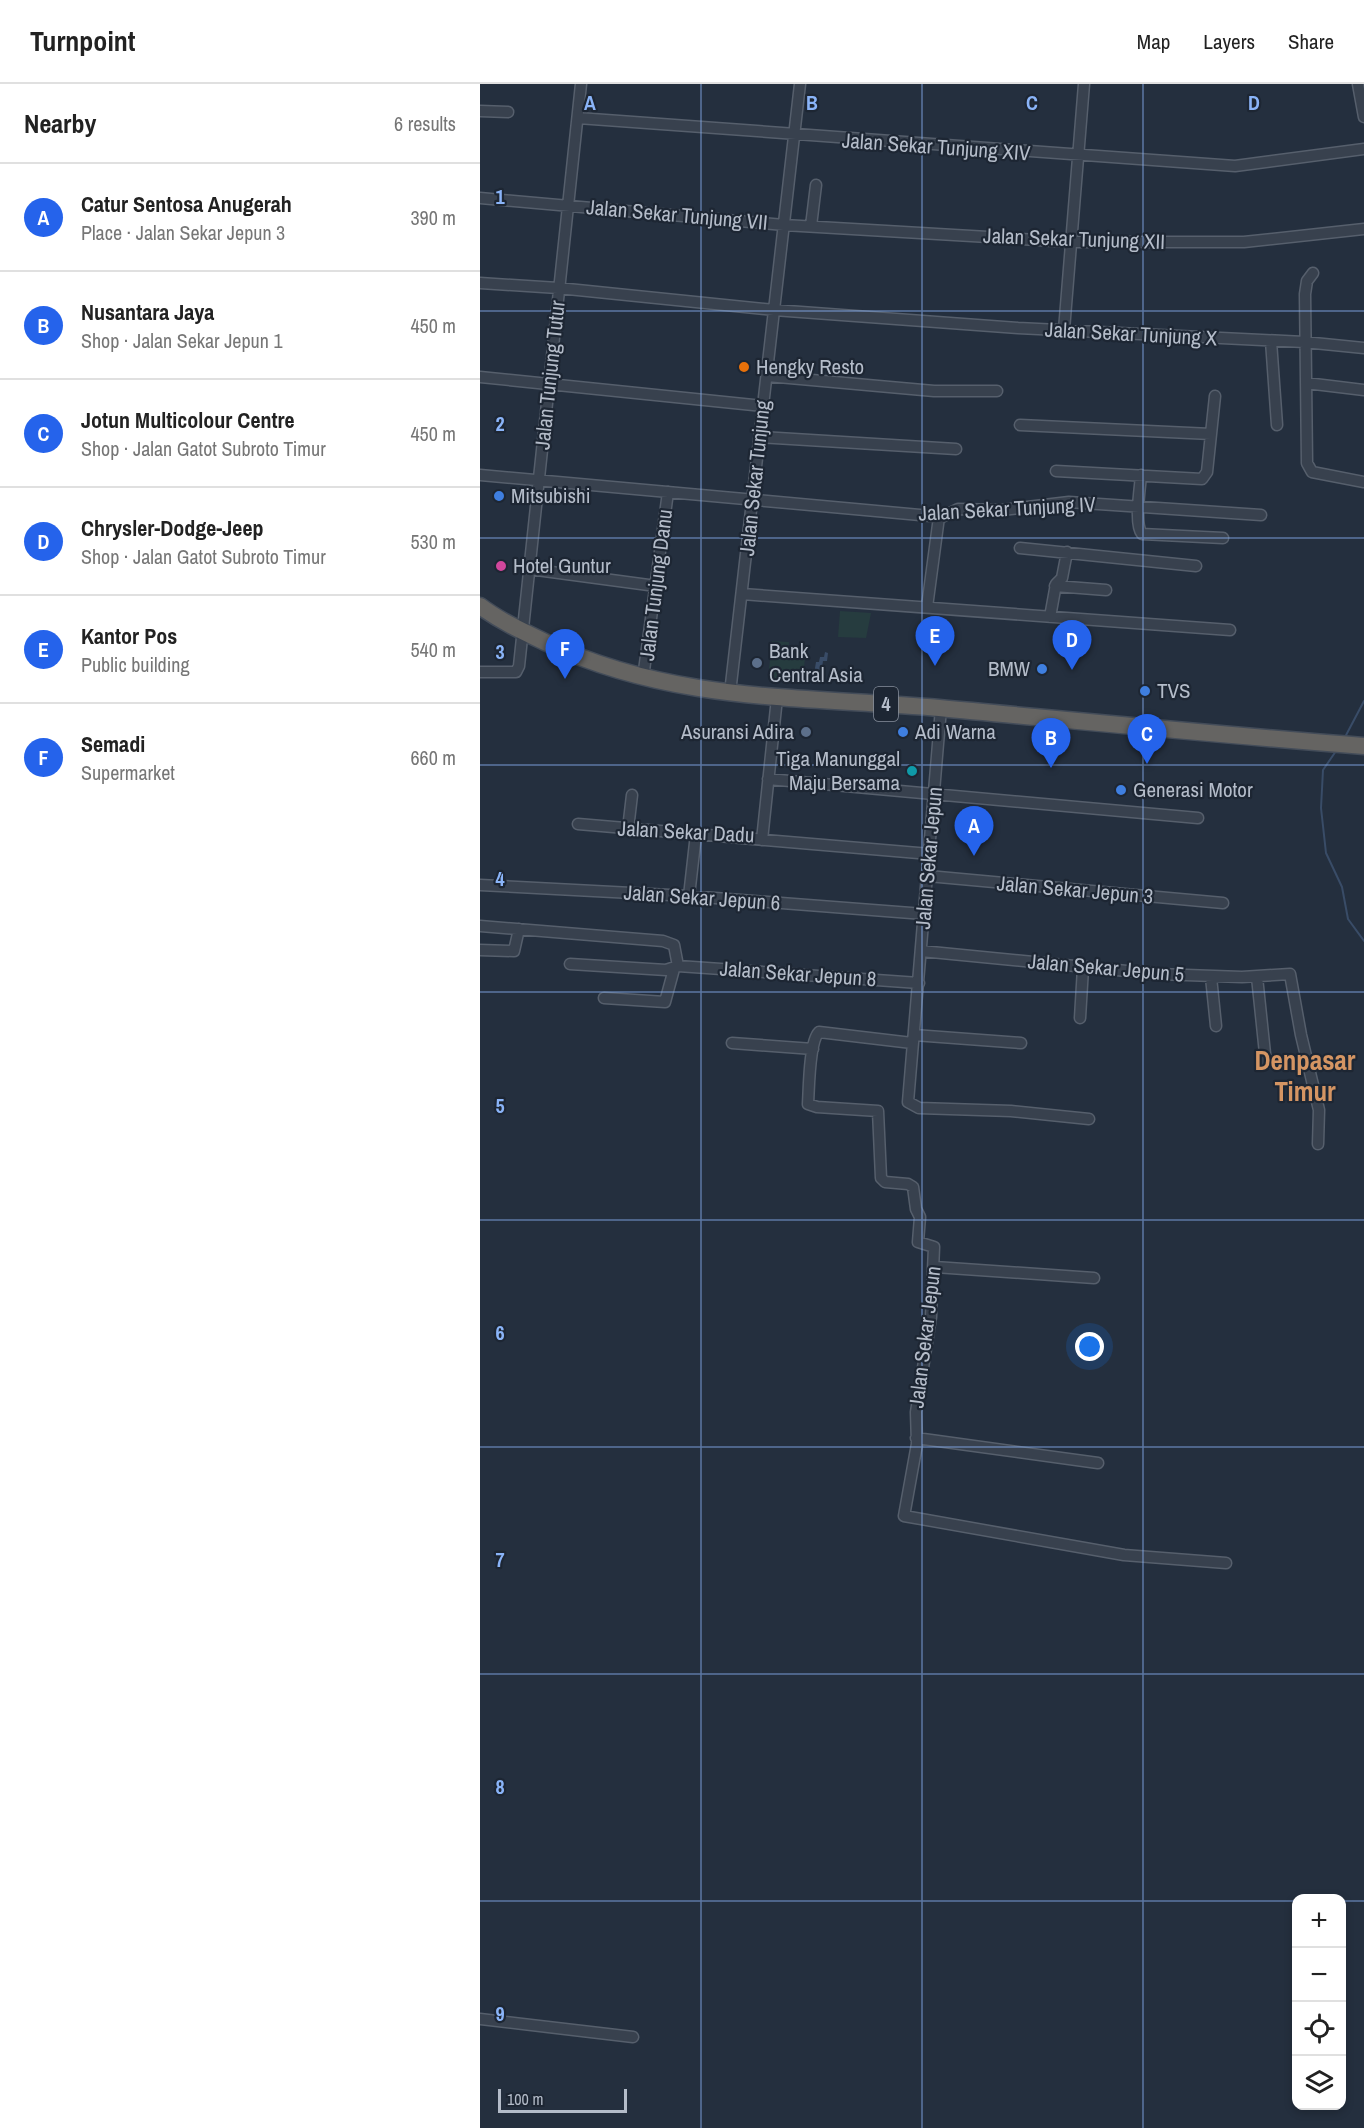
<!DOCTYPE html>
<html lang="en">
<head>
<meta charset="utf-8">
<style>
  :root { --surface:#fff; --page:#f6f6f6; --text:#222; --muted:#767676; --line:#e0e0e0; --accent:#2563eb }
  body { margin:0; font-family:"Archivo Narrow",sans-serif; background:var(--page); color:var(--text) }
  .controls { position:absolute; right:18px; bottom:18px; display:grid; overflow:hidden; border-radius:12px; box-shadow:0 3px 9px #0003 }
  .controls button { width:54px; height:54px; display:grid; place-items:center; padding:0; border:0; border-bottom:2px solid var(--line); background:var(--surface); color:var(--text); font:30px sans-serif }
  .scale { position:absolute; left:18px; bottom:15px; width:129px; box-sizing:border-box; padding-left:6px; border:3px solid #b4bcc9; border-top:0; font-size:16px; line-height:21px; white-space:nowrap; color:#b4bcc9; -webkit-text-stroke:4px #1d2633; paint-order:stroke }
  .you { position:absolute; left:610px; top:1263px; width:21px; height:21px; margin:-15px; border:4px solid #fff; border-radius:50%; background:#1a73e8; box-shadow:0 0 0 9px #1a73e833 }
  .badge { display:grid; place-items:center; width:39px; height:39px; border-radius:50%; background:var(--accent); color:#fff; font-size:20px; font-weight:700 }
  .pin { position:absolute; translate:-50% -50px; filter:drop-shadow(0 2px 3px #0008) }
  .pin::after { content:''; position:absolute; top:32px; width:21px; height:18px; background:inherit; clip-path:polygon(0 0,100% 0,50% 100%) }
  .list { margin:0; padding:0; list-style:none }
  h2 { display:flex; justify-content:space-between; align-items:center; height:78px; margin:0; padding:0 24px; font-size:26px }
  h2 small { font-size:20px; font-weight:400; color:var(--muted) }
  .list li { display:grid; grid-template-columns:39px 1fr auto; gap:18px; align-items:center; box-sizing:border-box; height:108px; padding:0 24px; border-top:2px solid var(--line) }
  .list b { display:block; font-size:22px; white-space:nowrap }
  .list p { margin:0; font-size:20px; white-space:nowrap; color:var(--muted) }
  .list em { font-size:20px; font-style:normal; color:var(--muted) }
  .icon { flex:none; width:33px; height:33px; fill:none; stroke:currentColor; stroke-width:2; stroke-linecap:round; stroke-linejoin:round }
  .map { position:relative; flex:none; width:884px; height:2044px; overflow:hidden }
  header { display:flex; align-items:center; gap:36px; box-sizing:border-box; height:84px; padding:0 30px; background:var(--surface); border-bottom:2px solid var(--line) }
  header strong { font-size:28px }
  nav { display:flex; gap:33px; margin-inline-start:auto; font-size:21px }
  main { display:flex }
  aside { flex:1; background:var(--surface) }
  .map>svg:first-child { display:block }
  .green { fill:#263c3f }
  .water { fill:#394c67 }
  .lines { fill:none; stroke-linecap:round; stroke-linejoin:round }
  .stream { stroke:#394c67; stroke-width:2 }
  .minor-casing { stroke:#565f6c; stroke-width:13 }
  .trunk-casing { stroke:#434c59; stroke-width:19 }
  .minor { stroke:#38414e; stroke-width:10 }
  .trunk { stroke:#656462; stroke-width:16 }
  .grid { fill:none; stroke:#8ab4f8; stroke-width:1.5; stroke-opacity:0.55 }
  .food-dot { fill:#e8710a; stroke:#1d2633; stroke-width:2 }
  .shop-dot { fill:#3f7fe0; stroke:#1d2633; stroke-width:2 }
  .hotel-dot { fill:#d1479c; stroke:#1d2633; stroke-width:2 }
  .service-dot { fill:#5c6f8a; stroke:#1d2633; stroke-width:2 }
  .culture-dot { fill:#0f9aa8; stroke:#1d2633; stroke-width:2 }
  .labels { text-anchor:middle; stroke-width:4.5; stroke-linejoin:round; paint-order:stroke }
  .shield { fill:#1d2633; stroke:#878f9c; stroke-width:1.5 }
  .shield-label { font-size:20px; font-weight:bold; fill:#b4bcc9 }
  .street-label { font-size:21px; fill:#b4bcc9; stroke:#1d2633 }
  .poi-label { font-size:21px; fill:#b4bcc9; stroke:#1d2633; text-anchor:start }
  .district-label { font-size:27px; font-weight:bold; fill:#d59563; stroke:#1d2633 }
  .grid-label { font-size:20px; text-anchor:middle; font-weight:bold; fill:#8ab4f8; stroke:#1d2633; stroke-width:4.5; stroke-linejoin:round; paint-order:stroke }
</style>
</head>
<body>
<header>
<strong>Turnpoint</strong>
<nav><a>Map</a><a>Layers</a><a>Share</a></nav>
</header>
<main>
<aside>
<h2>Nearby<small>6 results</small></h2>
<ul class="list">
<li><span class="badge">A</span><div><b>Catur Sentosa Anugerah</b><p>Place · Jalan Sekar Jepun 3</p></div><em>390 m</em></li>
<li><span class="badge">B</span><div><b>Nusantara Jaya</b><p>Shop · Jalan Sekar Jepun 1</p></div><em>450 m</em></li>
<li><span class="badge">C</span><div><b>Jotun Multicolour Centre</b><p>Shop · Jalan Gatot Subroto Timur</p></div><em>450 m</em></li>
<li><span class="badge">D</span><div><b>Chrysler-Dodge-Jeep</b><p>Shop · Jalan Gatot Subroto Timur</p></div><em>530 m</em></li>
<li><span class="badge">E</span><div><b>Kantor Pos</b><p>Public building</p></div><em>540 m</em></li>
<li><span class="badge">F</span><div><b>Semadi</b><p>Supermarket</p></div><em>660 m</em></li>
</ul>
</aside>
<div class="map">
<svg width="884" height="2044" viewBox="0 0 884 2044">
  <rect width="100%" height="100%" fill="#242f3e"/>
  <path class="green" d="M360,527L391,529L386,554L358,553Z
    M292,557L309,558L308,572L325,573L323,596L288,594Z"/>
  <path class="water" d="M345,568L348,569L347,577H343L341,591L334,590L336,578H339L340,573H344Z"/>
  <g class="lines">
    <path class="stream" d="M864,655L884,617
      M856,667L843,686L841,724L846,769L862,803L868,835L884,857"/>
    <g class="minor-casing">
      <path id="minor" d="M878,0L884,33
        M0,27L28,28
        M98,34L755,82L884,65
        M0,114L304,141L591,158H764L884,145
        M331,142L336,101
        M833,189L827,197L825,210L827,379L832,388L884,398
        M0,199L78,204L294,226L538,244L824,258L884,264
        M584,246L604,0
        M791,257L797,341
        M287,292L454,307H517
        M0,293L283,322
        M826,299L884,306
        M540,341L731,350
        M280,353L476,365
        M576,387L722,395L727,388L735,312
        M0,391L462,433L478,425L522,426L589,418L781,431
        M661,391C660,405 654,440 662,450L743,454
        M540,464L716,482
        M49,485L176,502
        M575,502L626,506
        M262,510L750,546
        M447,523L459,433
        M570,533L576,500L582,494L587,468
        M0,588H36L39,582L101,0
        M163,594L188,408
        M250,609L320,0
        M461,624L428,1018L439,1024L531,1027L609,1035
        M288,695L718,734
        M98,740L450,770
        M148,745L152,711
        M282,756L297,614
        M448,792L743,819
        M0,801L209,812L444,830
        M209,812L216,750
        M0,842L183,857L194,861L198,882
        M0,866L34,867L39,845
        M441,867L678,890L762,893L810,890L821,951L839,1026L838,1060
        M90,880L186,886L198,882L439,899
        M731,893L736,942
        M777,893L786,979
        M124,914L185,918L194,885
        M600,934L603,884
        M434,951L541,959
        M252,959L333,965
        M432,959L339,948C329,958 329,1005 328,1020L337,1023L398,1027L401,1094L405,1098L428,1100L433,1103L436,1125L440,1133L438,1158L454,1163L451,1233L436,1328L437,1360L424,1432L644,1471L746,1479
        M455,1183L614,1194
        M436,1354L618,1379
        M0,1935L153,1953"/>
    </g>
    <g class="trunk-casing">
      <path id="trunk" d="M0,522C20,537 44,548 67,559C195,619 322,612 459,624C600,637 742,651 884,662"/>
    </g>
    <use href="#minor" class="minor"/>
    <use href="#trunk" class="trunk"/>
  </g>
  <path class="grid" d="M221,0V2044M442,0V2044M663,0V2044M0,227H884M0,454H884M0,681H884M0,908H884M0,1136H884M0,1363H884M0,1590H884M0,1817H816M862,1817H884"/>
  <circle class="food-dot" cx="264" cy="283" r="6"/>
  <g class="shop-dot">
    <circle cx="19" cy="412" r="6"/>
    <circle cx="562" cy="585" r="6"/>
    <circle cx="665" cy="607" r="6"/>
    <circle cx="423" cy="648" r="6"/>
    <circle cx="641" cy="706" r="6"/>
  </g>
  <circle class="hotel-dot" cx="21" cy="482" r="6"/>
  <g class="service-dot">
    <circle cx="277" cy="579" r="6"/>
    <circle cx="326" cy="648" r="6"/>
  </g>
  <circle class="culture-dot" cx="432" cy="687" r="6"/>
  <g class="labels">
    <rect class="shield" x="394" y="603" width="24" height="34" rx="4.5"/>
    <g class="shield-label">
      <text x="406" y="627">4</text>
    </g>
    <g class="street-label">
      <text transform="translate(456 63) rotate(4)" y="7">Jalan Sekar Tunjung XIV</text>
      <text transform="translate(197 131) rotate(5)" y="7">Jalan Sekar Tunjung VII</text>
      <text transform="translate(594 155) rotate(2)" y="7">Jalan Sekar Tunjung XII</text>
      <text transform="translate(651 250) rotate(3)" y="7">Jalan Sekar Tunjung X</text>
      <text transform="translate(70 291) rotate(-84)" y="7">Jalan Tunjung Tutur</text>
      <text transform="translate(275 394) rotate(-84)" y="7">Jalan Sekar Tunjung</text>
      <text transform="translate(527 425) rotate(-3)" y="7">Jalan Sekar Tunjung IV</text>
      <text transform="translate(176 501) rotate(-83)" y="7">Jalan Tunjung Danu</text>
      <text transform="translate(206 748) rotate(3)" y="7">Jalan Sekar Dadu</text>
      <text transform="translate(449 774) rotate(-85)" y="7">Jalan Sekar Jepun</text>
      <text transform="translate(595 806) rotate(5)" y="7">Jalan Sekar Jepun 3</text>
      <text transform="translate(222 814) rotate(4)" y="7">Jalan Sekar Jepun 6</text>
      <text transform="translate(626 884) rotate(5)" y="7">Jalan Sekar Jepun 5</text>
      <text transform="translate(318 890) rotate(4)" y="7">Jalan Sekar Jepun 8</text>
      <text transform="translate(445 1253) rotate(-83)" y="7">Jalan Sekar Jepun</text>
    </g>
    <g class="poi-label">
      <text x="276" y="290">Hengky Resto</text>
      <text x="31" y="419">Mitsubishi</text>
      <text x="33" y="489">Hotel Guntur</text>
      <text x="289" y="574">Bank<tspan x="289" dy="24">Central Asia</tspan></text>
      <text x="550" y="592" text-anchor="end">BMW</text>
      <text x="677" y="614">TVS</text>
      <text x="314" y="655" text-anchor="end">Asuransi Adira</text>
      <text x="435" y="655">Adi Warna</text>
      <text x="420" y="682" text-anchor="end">Tiga Manunggal<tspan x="420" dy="24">Maju Bersama</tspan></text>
      <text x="653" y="713">Generasi Motor</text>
    </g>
    <g class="district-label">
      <text x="825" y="986">Denpasar<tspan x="825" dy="31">Timur</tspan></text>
    </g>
  </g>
  <g class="grid-label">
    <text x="110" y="26">A</text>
    <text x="332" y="26">B</text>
    <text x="552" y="26">C</text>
    <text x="774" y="26">D</text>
    <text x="20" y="120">1</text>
    <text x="20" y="347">2</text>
    <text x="20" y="575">3</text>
    <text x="20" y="802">4</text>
    <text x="20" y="1029">5</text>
    <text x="20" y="1256">6</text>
    <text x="20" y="1483">7</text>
    <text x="20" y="1710">8</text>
    <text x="20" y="1937">9</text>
  </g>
</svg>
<div class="controls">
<button>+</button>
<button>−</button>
<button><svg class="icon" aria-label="locate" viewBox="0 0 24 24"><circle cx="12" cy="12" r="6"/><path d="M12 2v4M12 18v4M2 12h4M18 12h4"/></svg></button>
<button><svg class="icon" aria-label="layers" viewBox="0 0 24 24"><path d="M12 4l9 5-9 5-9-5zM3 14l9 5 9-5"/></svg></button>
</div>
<div class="scale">100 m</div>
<div class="you"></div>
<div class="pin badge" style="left:494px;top:772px">A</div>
<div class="pin badge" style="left:571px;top:684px">B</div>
<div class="pin badge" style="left:667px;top:680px">C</div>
<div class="pin badge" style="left:592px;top:586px">D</div>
<div class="pin badge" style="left:455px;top:582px">E</div>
<div class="pin badge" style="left:85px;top:595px">F</div>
</div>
</main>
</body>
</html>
